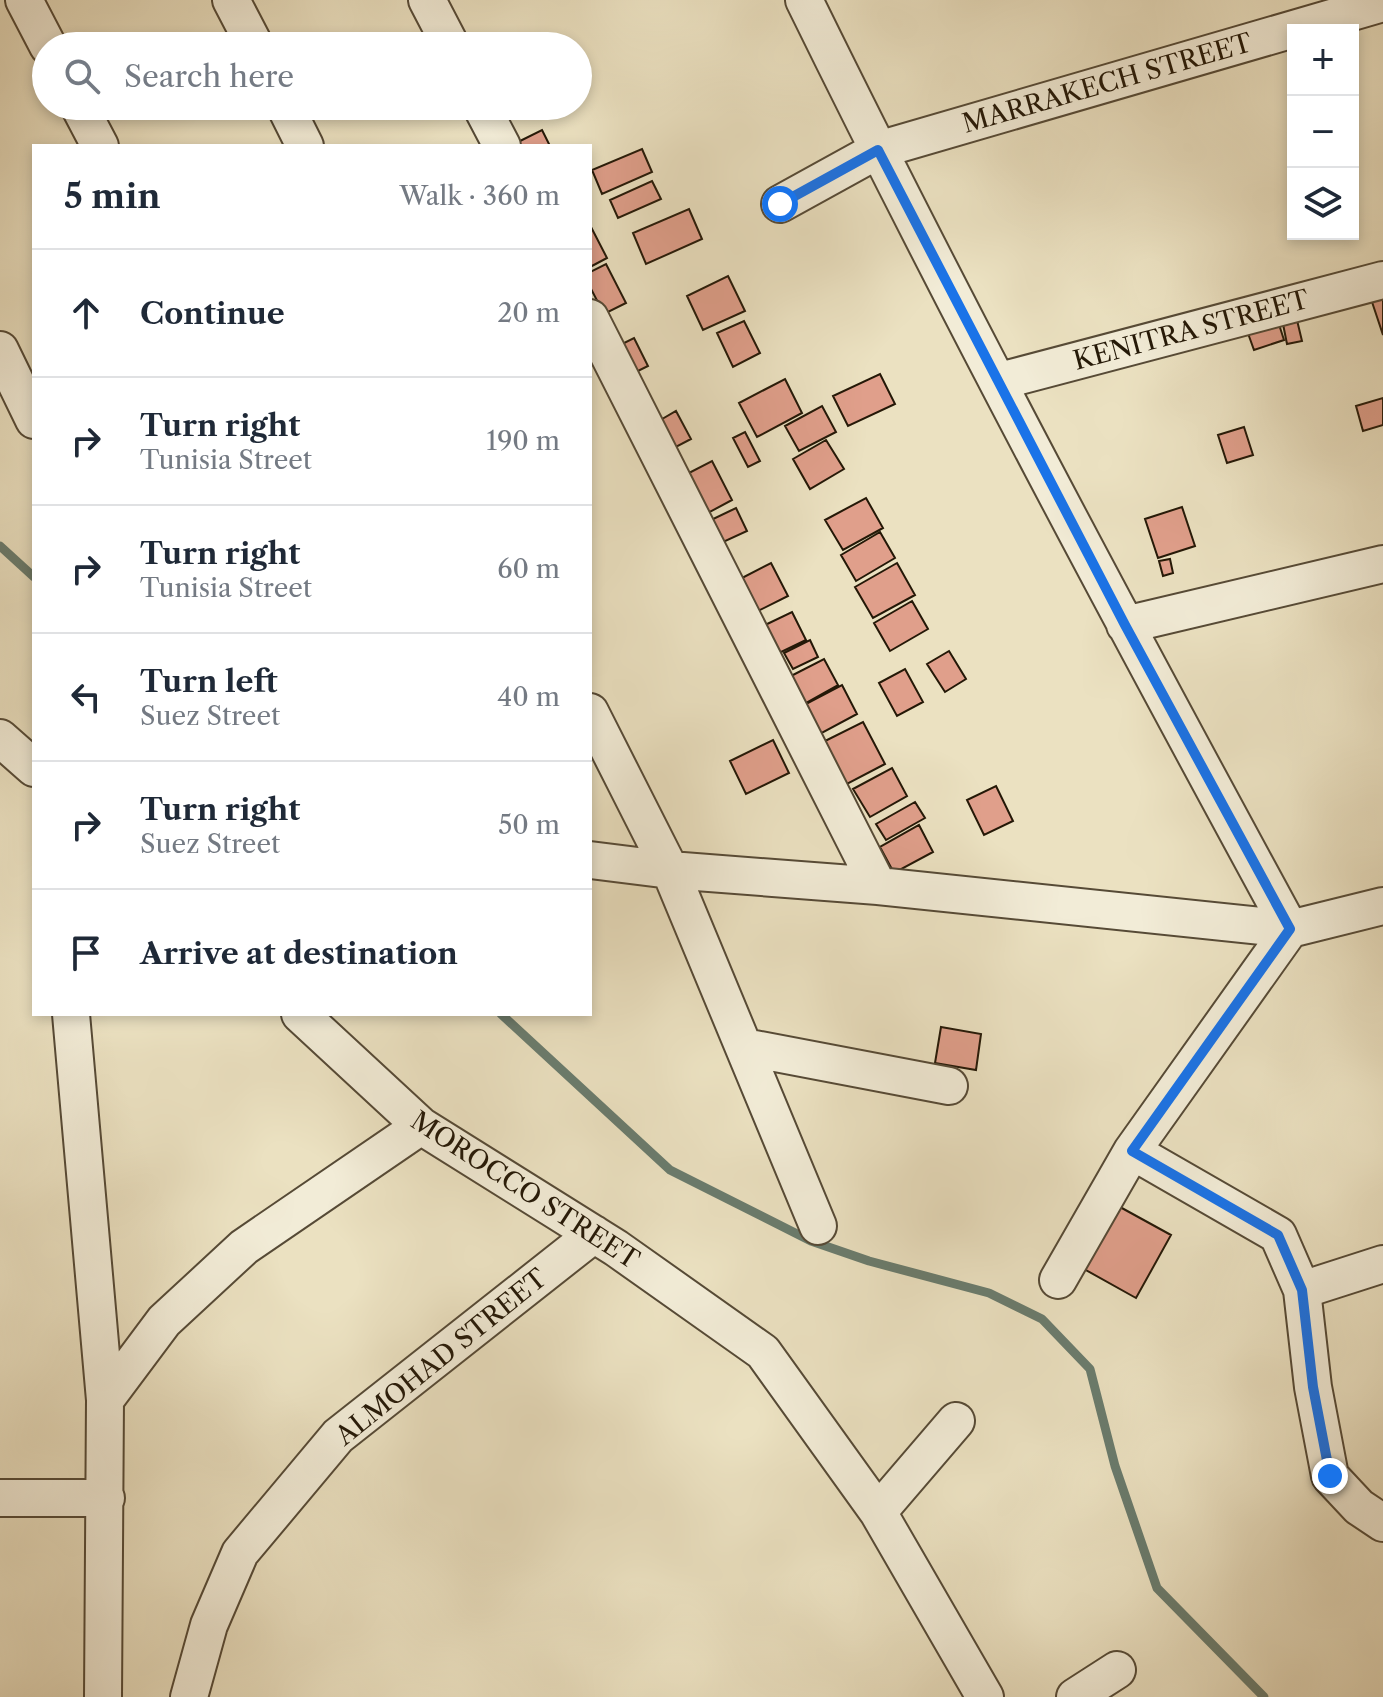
<!DOCTYPE html>
<html lang="en">
<head>
<meta charset="utf-8">
<style>
  :root { --surface:#fff; --page:#f2f2f3; --text:#1f2937; --muted:#747a83; --line:#e0e1e3 }
  body { margin:0; font-family:"Libre Caslon Text",serif; background:var(--page); color:var(--text) }
  .controls { position:absolute; right:24px; top:24px; display:grid; overflow:hidden; border-radius:0px; box-shadow:0 4px 12px #0003 }
  .controls button { width:72px; height:72px; display:grid; place-items:center; padding:0; border:0; border-bottom:2px solid var(--line); background:var(--surface); color:var(--text); font:40px sans-serif }
  .stop { position:absolute; width:24px; height:24px; margin:-18px; border:6px solid #1a73e8; border-radius:50%; background:#fff }
  .stop.end { background:#1a73e8; border-color:#fff; box-shadow:0 2px 8px #0008 }
  .list { margin:0; padding:0; list-style:none }
  h2 { display:flex; justify-content:space-between; align-items:center; height:104px; margin:0; padding:0 32px; font-size:34px }
  h2 small { font-size:26px; font-weight:400; color:var(--muted) }
  .list li { display:grid; grid-template-columns:52px 1fr auto; gap:24px; align-items:center; box-sizing:border-box; height:128px; padding:0 32px; border-top:2px solid var(--line) }
  .list b { display:block; font-size:30px; white-space:nowrap }
  .list p { margin:0; font-size:26px; white-space:nowrap; color:var(--muted) }
  .list em { font-size:26px; font-style:normal; color:var(--muted) }
  .icon { flex:none; width:44px; height:44px; fill:none; stroke:currentColor; stroke-width:2; stroke-linecap:round; stroke-linejoin:round }
  .map { position:relative; flex:none; width:1383px; height:1697px; overflow:hidden }
  .search { position:absolute; background:var(--surface); box-shadow:0 4px 12px #0003; left:32px; top:32px; width:560px; height:88px; display:flex; align-items:center; gap:20px; box-sizing:border-box; padding:0 28px; border-radius:44px; color:var(--muted); font-size:30px }
  .panel { position:absolute; background:var(--surface); box-shadow:0 4px 12px #0003; left:32px; top:144px; width:560px; height:872px; border-radius:0px }
  .map>svg:first-child { display:block }
  .lines { fill:none; stroke-linecap:round; stroke-linejoin:round }
  .stream { stroke:#6a7c6e; stroke-width:9 }
  .building { fill:#e09f8b; stroke:#241807; stroke-width:2 }
  .minor-casing { stroke:#564a36; stroke-width:40 }
  .minor { stroke:#f2ecd7; stroke-width:36 }
  .route { stroke:#1a73e8; stroke-width:10 }
  .labels { text-anchor:middle; stroke-width:7; stroke-linejoin:round; paint-order:stroke }
  .street-label { font-size:26px; fill:#241807; stroke:#f2ecd7 }
</style>
</head>
<body>
<div class="map">
<svg width="1383" height="1697" viewBox="0 0 1383 1697">
  <rect width="100%" height="100%" fill="#ebe1c1"/>
  <filter id="stains"><feTurbulence type="fractalNoise" baseFrequency=".0025" numOctaves="4"/><feColorMatrix values="0 0 0 0 .2 0 0 0 0 .09 0 0 0 0 .02 0 0 0 .5 -.17"/></filter>
  <radialGradient id="worn" r=".72"><stop offset=".6" stop-color="#630" stop-opacity="0"/><stop offset="1" stop-color="#630" stop-opacity=".3"/></radialGradient>
  <g class="lines">
    <path class="stream" d="M0,546L34,577
      M501,1014L670,1170L811,1241L869,1261L989,1293L1042,1319L1090,1369L1115,1466L1157,1588L1264,1697"/>
  </g>
  <path class="building" d="M542,130L550,146H518L516,143Z
    M642,149L652,172L602,194L592,170Z
    M652,181L661,199L618,218L610,200Z
    M689,209L702,239L646,264L633,233Z
    M591,227L607,258L590,267V228Z
    M606,264L626,303L604,314L590,287V272Z
    M728,276L745,311L703,330L687,296Z
    M1383,295V335L1371,299Z
    M1276,315L1284,340L1254,350L1245,325Z
    M1296,316L1302,341L1287,344L1282,319Z
    M744,321L760,353L733,367L717,333Z
    M634,338L648,366L630,375L616,347Z
    M880,374L895,404L848,426L833,396Z
    M785,379L802,413L757,437L739,403Z
    M1383,398V425L1363,431L1356,406Z
    M822,406L836,432L799,451L785,426Z
    M676,411L691,439L672,449L657,422Z
    M1244,427L1253,455L1227,463L1218,435Z
    M745,432L760,461L748,467L733,438Z
    M826,440L844,469L810,489L793,459Z
    M712,461L732,500L706,514L685,475Z
    M866,498L883,528L843,550L825,520Z
    M1182,507L1195,546L1158,558L1145,519Z
    M736,508L747,531L721,543L711,520Z
    M880,532L895,558L856,581L841,555Z
    M1170,559L1173,573L1163,576L1159,561Z
    M771,563L788,596L756,612L740,579Z
    M897,563L915,595L873,618L855,587Z
    M912,601L928,629L890,651L874,623Z
    M792,612L806,640L777,654L763,626Z
    M810,640L818,657L793,669L784,653Z
    M949,651L966,679L945,692L927,664Z
    M824,659L838,685L804,704L789,677Z
    M905,669L923,702L897,716L879,683Z
    M842,685L857,714L818,735L802,706Z
    M863,722L885,764L845,785L823,742Z
    M773,740L789,773L746,794L730,761Z
    M892,768L907,796L870,817L853,789Z
    M996,786L1013,821L984,835L967,800Z
    M915,802L925,818L886,840L876,824Z
    M919,825L933,852L894,873L880,847Z
    M941,1027L981,1034L976,1070L935,1063Z
    M1120,1207L1171,1235L1136,1298L1084,1269Z"/>
  <g class="lines">
    <g class="minor-casing">
      <path id="minor" d="M24,0L48,46
        M231,0L255,46
        M427,0L451,46
        M804,0C958,314 1123,622 1290,929L1132,1151L1058,1280
        M79,106L100,146
        M285,106L305,146
        M481,106L502,146
        M780,204L878,150L1383,3
        M590,318L878,886
        M0,350L34,420
        M1000,381L1383,280
        M1125,625L1383,564
        M590,712L670,870L818,1226
        M0,738L34,768
        M590,860L670,870L878,886L1290,929L1383,906
        M71,1014L105,1400L103,1697
        M300,1014L421,1126L616,1248L763,1352L878,1512L985,1697
        M744,1047L949,1086
        M1132,1151L1278,1235L1302,1290L1313,1387L1330,1476L1359,1507L1383,1523
        M1302,1290L1383,1264
        M105,1400L164,1321L244,1247L421,1126
        M0,1498H106
        M878,1512L956,1421
        M189,1697L209,1625L240,1553L338,1436L594,1234
        M1075,1697L1117,1670"/>
    </g>
    <use href="#minor" class="minor"/>
  </g>
  <g class="lines">
    <path class="route" d="M780,204L878,150L1125,625L1290,929L1132,1151L1278,1235L1302,1290L1313,1387L1330,1476"/>
  </g>
  <g class="labels">
    <g class="street-label">
      <text transform="translate(1107 83) rotate(-16)" y="9">MARRAKECH STREET</text>
      <text transform="translate(1191 330) rotate(-15)" y="9">KENITRA STREET</text>
      <text transform="translate(525 1190) rotate(33)" y="9">MOROCCO STREET</text>
      <text transform="translate(441 1357) rotate(-39)" y="9">ALMOHAD STREET</text>
    </g>
  </g>
  <rect width="100%" height="100%" filter="url(#stains)"/>
  <rect width="100%" height="100%" fill="url(#worn)"/>
</svg>
<div class="controls">
<button>+</button>
<button>−</button>
<button><svg class="icon" aria-label="layers" viewBox="0 0 24 24"><path d="M12 4l9 5-9 5-9-5zM3 14l9 5 9-5"/></svg></button>
</div>
<div class="stop" style="left:780px;top:204px"></div>
<div class="stop end" style="left:1330px;top:1476px"></div>
<div class="search"><svg class="icon" aria-label="search" viewBox="0 0 24 24"><circle cx="10" cy="10" r="6"/><path d="M15 15l6 6"/></svg>Search here</div>
<section class="panel">
<h2>5 min<small>Walk · 360 m</small></h2>
<ul class="list">
<li><svg class="icon" aria-label="ahead" viewBox="0 0 24 24"><path d="M12 20V5M6 11l6-6 6 6"/></svg><div><b>Continue</b></div><em>20 m</em></li>
<li><svg class="icon" aria-label="right" viewBox="0 0 24 24"><path d="M7 20v-9h11M14 6l5 5-5 5"/></svg><div><b>Turn right</b><p>Tunisia Street</p></div><em>190 m</em></li>
<li><svg class="icon" aria-label="right" viewBox="0 0 24 24"><path d="M7 20v-9h11M14 6l5 5-5 5"/></svg><div><b>Turn right</b><p>Tunisia Street</p></div><em>60 m</em></li>
<li><svg class="icon" aria-label="left" viewBox="0 0 24 24"><path d="M17 20v-9H6M10 6l-5 5 5 5"/></svg><div><b>Turn left</b><p>Suez Street</p></div><em>40 m</em></li>
<li><svg class="icon" aria-label="right" viewBox="0 0 24 24"><path d="M7 20v-9h11M14 6l5 5-5 5"/></svg><div><b>Turn right</b><p>Suez Street</p></div><em>50 m</em></li>
<li><svg class="icon" aria-label="arrive" viewBox="0 0 24 24"><path d="M6 21V4h12l-3 4 3 4H6"/></svg><div><b>Arrive at destination</b></div></li>
</ul>
</section>
</div>
</body>
</html>
